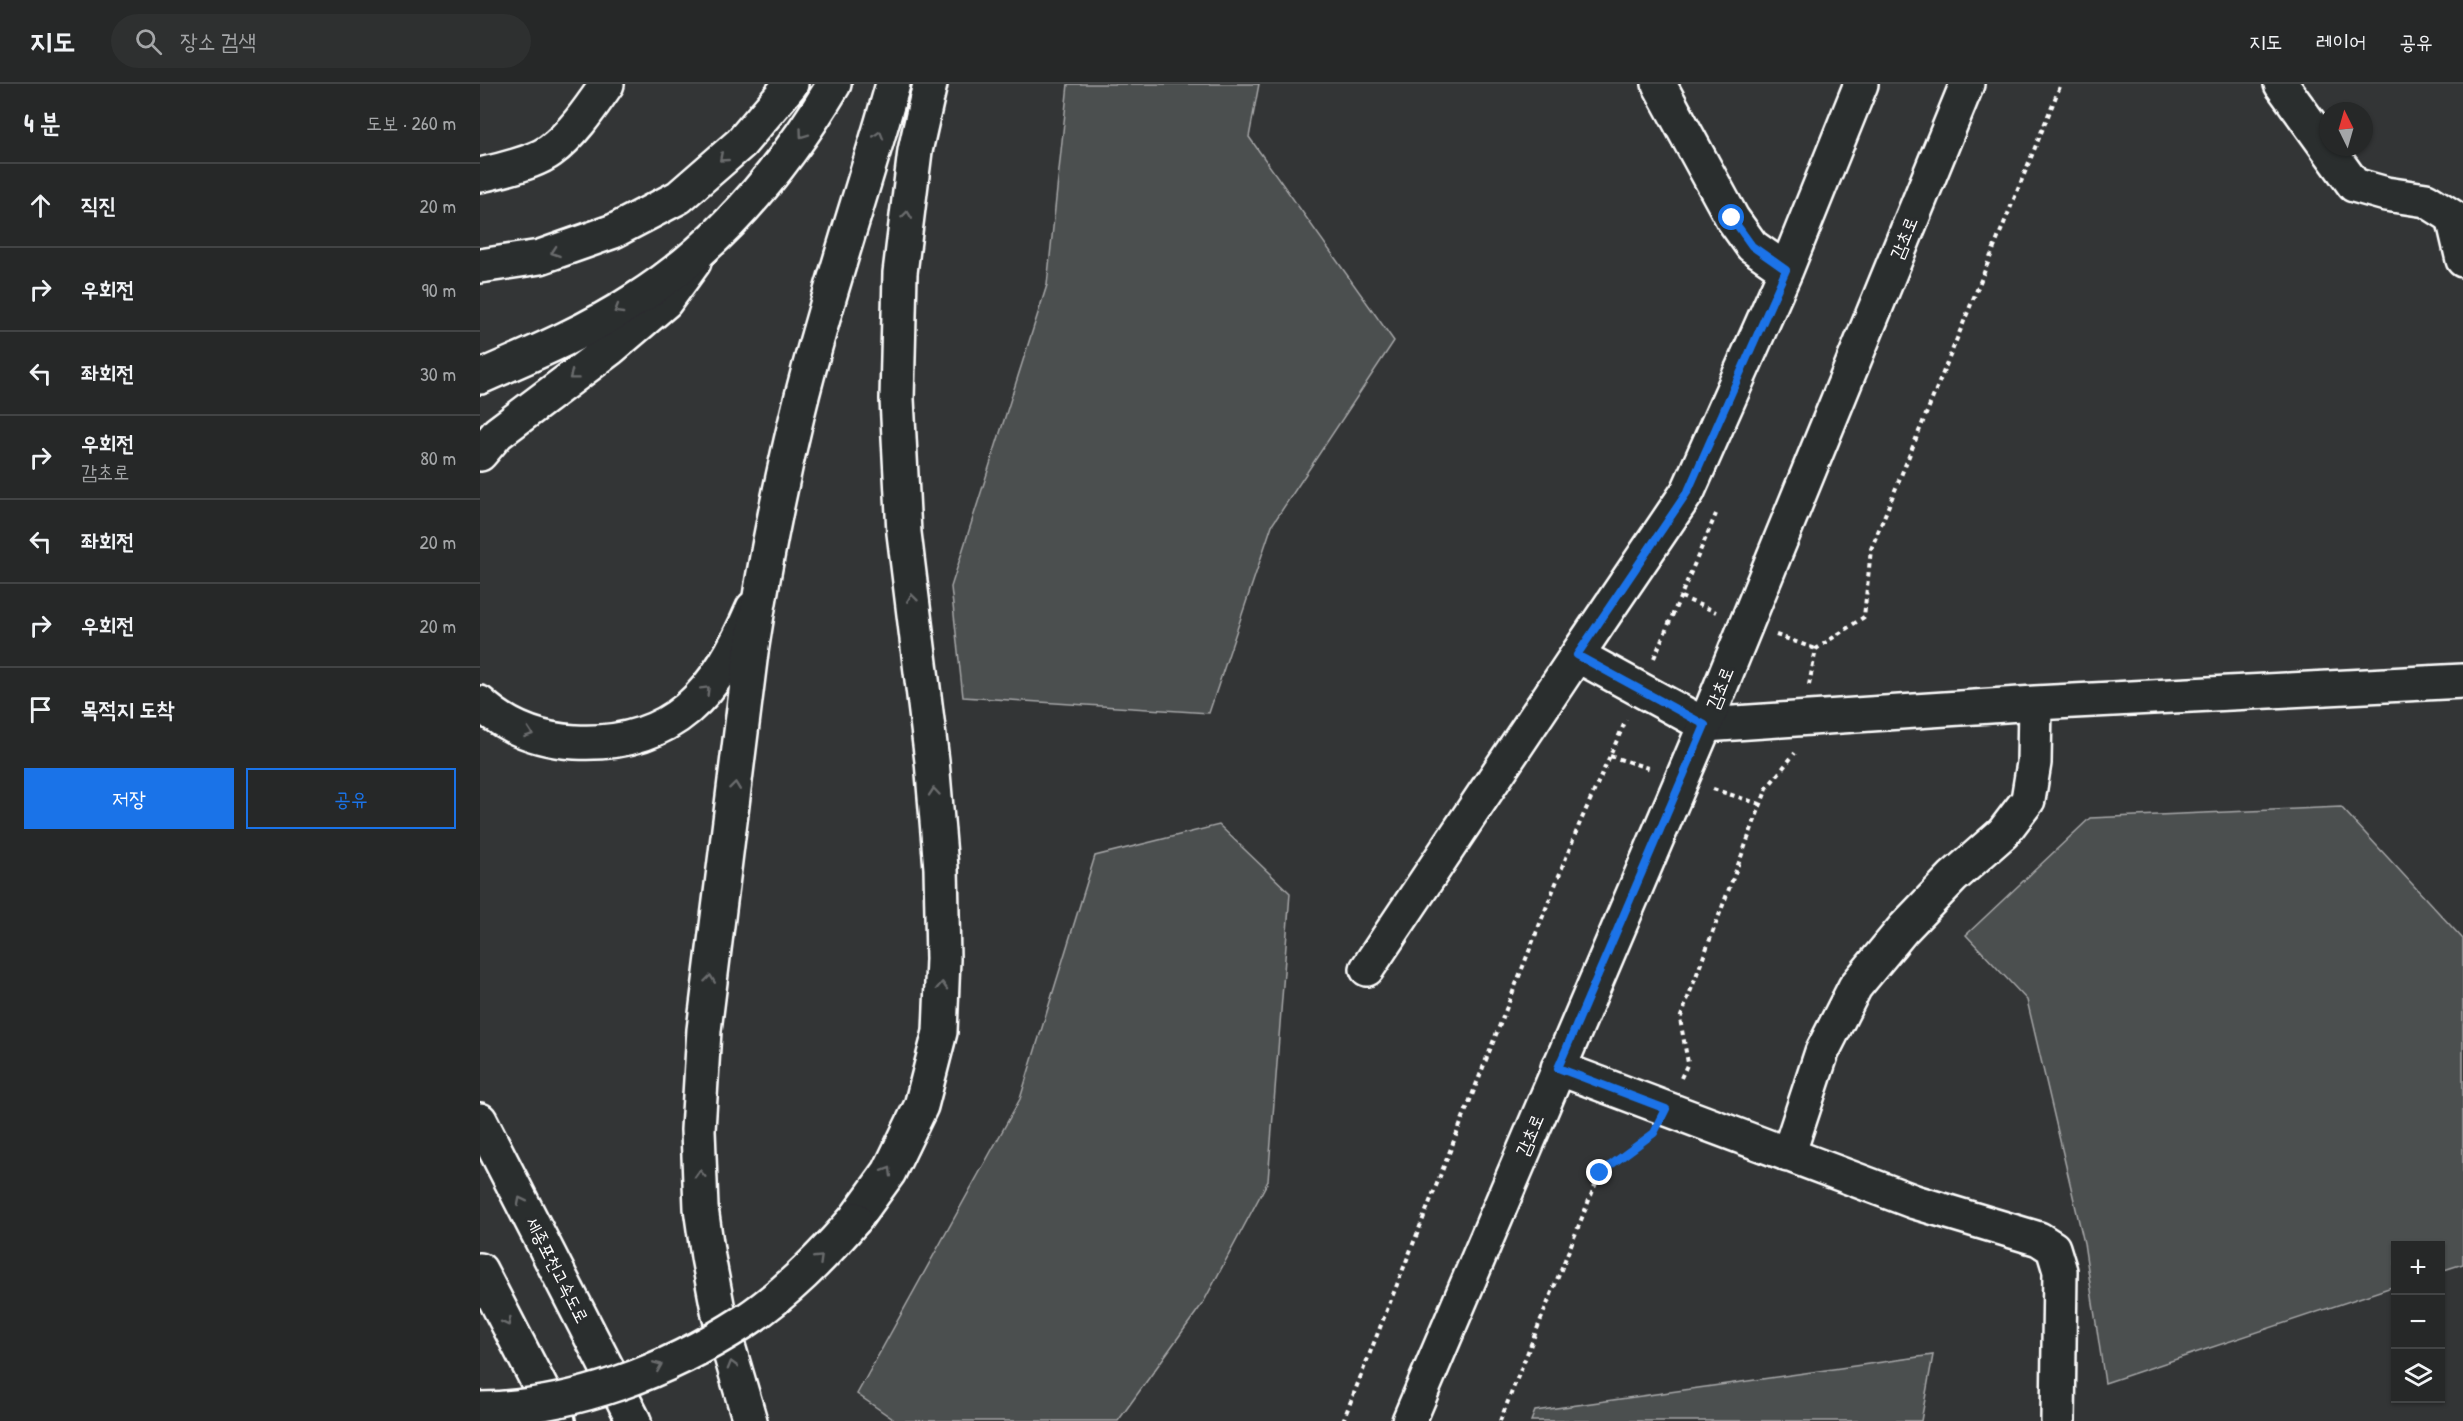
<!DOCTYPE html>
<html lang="ko">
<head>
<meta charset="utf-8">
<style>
  :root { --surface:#262828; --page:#2e3030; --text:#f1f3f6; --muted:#a4a6a8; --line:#424445; --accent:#1a73e8 }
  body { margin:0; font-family:"Patrick Hand","Poor Story",sans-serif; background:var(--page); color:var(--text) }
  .controls { position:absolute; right:18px; bottom:18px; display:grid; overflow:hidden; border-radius:0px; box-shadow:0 2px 4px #0004 }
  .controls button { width:54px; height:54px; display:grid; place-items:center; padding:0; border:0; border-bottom:2px solid var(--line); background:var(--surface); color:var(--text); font:30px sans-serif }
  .compass { position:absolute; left:1839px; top:18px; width:54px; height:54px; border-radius:50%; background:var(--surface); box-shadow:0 2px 4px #0004; rotate:355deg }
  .stop { position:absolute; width:18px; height:18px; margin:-14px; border:4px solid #1a73e8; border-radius:50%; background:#fff }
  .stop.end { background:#1a73e8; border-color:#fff; box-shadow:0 2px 6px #0008 }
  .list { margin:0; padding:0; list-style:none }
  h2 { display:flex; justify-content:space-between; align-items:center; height:78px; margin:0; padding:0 24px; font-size:26px }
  h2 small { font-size:20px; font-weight:400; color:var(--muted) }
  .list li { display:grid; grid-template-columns:39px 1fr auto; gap:18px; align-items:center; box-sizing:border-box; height:84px; padding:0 24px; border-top:2px solid var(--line) }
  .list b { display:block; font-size:22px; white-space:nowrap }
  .list p { margin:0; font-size:20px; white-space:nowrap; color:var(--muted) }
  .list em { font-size:20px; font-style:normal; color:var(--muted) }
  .actions { display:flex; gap:12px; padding:18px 24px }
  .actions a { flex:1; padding:14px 0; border:2px solid var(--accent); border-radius:0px; text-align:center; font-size:21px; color:var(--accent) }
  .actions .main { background:var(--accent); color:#fff }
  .icon { flex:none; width:33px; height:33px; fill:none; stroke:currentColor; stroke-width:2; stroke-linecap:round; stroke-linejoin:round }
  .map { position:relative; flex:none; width:1983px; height:1337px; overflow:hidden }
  header { display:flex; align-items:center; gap:36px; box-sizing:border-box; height:84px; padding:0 30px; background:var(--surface); border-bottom:2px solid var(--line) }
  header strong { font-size:28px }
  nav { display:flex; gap:33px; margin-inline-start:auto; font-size:21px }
  .search { width:420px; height:54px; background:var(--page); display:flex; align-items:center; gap:15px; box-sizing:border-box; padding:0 21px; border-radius:33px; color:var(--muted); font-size:22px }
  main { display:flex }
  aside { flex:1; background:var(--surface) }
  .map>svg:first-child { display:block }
  .green { fill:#4c4f50; stroke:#a6a7a8; stroke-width:1.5 }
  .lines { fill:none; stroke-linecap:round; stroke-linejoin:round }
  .minor-casing { stroke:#fff; stroke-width:38 }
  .major-casing { stroke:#fff; stroke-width:38 }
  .highway-casing { stroke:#fff; stroke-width:38 }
  .path { stroke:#fff; stroke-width:4; stroke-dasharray:4.5 4.5; stroke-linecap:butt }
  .minor { stroke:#2a2d2e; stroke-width:33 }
  .major { stroke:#2a2d2e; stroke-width:33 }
  .highway { stroke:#2a2d2e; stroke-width:33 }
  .highway-bridge-casing { stroke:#fff; stroke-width:38; stroke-linecap:butt }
  .highway-bridge { stroke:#2a2d2e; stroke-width:33 }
  .oneway { stroke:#6a6c6d }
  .route { stroke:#1a73e8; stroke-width:8 }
  .labels { text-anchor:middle; stroke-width:6; stroke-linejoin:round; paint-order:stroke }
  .street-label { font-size:18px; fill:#fff; stroke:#2a2d2e }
</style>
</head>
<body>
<header>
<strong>지도</strong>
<div class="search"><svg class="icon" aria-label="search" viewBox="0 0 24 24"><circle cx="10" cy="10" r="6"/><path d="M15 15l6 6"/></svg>장소 검색</div>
<nav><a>지도</a><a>레이어</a><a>공유</a></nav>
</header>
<main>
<aside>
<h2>4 분<small>도보 · 260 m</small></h2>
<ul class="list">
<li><svg class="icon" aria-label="ahead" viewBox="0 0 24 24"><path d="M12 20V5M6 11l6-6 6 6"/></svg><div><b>직진</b></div><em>20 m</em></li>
<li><svg class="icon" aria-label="right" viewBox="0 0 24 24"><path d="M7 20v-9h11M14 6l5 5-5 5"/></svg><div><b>우회전</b></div><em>90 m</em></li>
<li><svg class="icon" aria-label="left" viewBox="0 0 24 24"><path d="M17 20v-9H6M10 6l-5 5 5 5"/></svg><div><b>좌회전</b></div><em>30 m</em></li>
<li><svg class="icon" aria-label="right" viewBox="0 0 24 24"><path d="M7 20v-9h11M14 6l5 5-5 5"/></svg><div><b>우회전</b><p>감초로</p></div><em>80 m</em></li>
<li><svg class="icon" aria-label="left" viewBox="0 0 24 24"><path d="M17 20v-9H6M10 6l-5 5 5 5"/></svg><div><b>좌회전</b></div><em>20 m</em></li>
<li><svg class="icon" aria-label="right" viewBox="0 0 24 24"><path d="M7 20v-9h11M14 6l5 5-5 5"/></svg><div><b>우회전</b></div><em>20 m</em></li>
<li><svg class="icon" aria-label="arrive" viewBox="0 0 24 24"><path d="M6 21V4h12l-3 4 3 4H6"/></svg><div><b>목적지 도착</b></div></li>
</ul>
<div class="actions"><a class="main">저장</a><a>공유</a></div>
</aside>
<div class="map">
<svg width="1983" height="1337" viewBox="0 0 1983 1337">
  <rect width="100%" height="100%" fill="#333536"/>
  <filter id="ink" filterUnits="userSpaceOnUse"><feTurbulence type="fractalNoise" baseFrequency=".0167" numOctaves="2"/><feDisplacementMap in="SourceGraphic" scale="12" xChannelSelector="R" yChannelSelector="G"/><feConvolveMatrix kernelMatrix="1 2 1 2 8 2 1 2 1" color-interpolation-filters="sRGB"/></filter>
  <g filter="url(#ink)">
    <path class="green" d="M588,0H779L769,53L914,257L792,441L729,629L483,613L471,503L567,201Z
      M1861,723L1983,855V1180L1961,1187L1960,1162H1916L1915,1202L1625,1299L1604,1159L1547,916L1486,851L1610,734Z
      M739,741L810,809L788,1097L723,1219L638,1337H416L377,1310L540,1015L615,772Z
      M1453,1271L1441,1337H1051L1055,1327Z"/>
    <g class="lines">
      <g class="minor-casing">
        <path id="minor" d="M1179,0L1252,134L1272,162L1306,186
          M1381,0L1306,186L1208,407L1097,571L1225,641L1555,619L1983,597
          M1801,0L1874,101L1906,110L1946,116L1973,133L1983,176
          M0,91C19,87 55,78 70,67C93,50 111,23 127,0
          M0,370L18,349L131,264L185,218L214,178
          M0,619C27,644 58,656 95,658C194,663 237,608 273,524
          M887,885L1097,571
          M1078,984L1435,1118L1559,1155L1573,1164L1580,1187L1578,1337
          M1308,1071L1342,968L1375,903L1423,845L1473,793L1523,749L1548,716L1554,679L1555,619"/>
      </g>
      <g class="major-casing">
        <path id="major" d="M929,1337L1225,641L1487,0"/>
      </g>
      <g class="highway-casing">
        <path id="highway" d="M0,182L60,173L134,147L199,113L261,59L311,0
          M0,293C53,270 106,248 155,216C239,163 304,84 354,0
          M0,1036L154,1337
          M375,1135L409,1088L441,1022L460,948L463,875L461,784L452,677L424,449L417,315L420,189L435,67L450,0
          M0,1186L78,1337
          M270,1337L239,1231L228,1173L221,1124L218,1046L224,946L271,568C283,489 298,410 317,332C344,220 382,111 413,0"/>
      </g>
      <path class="path" d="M1201,513L1236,528
        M1296,551L1336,565
        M1174,574L1236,430
        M1329,601L1336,565L1384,533L1391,465L1581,0
        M1130,672L1171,685
        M1233,705L1280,720
        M1201,994L1208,979L1200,935L1287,704L1315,669
        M863,1337L1099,741L1146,636
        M1020,1337L1120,1089L1169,1053"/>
      <use href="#minor" class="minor"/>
      <use href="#major" class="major"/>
      <use href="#highway" class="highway"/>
      <g class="highway-bridge-casing">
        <path id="highway-bridge" d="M0,1325C92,1324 188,1287 265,1237C307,1209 342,1173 375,1135"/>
      </g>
      <use href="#highway-bridge" class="highway-bridge"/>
    </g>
    <defs><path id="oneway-chevron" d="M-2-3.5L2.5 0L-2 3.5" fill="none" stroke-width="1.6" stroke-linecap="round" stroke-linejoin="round" transform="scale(1.5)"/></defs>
    <g class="oneway">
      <use href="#oneway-chevron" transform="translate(323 50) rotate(126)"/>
      <use href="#oneway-chevron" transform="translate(399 51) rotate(-74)"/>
      <use href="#oneway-chevron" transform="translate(243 74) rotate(139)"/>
      <use href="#oneway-chevron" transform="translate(427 131) rotate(-83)"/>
      <use href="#oneway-chevron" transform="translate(75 168) rotate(161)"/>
      <use href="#oneway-chevron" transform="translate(138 226) rotate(150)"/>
      <use href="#oneway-chevron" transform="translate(93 292) rotate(143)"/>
      <use href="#oneway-chevron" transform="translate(432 514) rotate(-97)"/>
      <use href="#oneway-chevron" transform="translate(226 606) rotate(-45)"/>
      <use href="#oneway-chevron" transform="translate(49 649) rotate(19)"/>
      <use href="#oneway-chevron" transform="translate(255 702) rotate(-83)"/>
      <use href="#oneway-chevron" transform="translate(454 708) rotate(-95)"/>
      <use href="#oneway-chevron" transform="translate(230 895) rotate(-83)"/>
      <use href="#oneway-chevron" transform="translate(462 902) rotate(-87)"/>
      <use href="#oneway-chevron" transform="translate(408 1087) rotate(-59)"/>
      <use href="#oneway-chevron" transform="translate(220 1090) rotate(-92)"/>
      <use href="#oneway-chevron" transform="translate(41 1117) rotate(-117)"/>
      <use href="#oneway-chevron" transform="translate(339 1175) rotate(-44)"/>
      <use href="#oneway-chevron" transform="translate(27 1238) rotate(63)"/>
      <use href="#oneway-chevron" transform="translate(252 1281) rotate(-106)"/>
      <use href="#oneway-chevron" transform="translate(178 1282) rotate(-23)"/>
    </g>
  </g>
  <g class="lines" filter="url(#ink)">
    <path class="route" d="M1120,1089L1174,1049L1186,1025L1078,984L1225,641L1097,571L1208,407L1306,186L1272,162L1252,134"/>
  </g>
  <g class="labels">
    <g class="street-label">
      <text transform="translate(1424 154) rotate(-68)" y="6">감초로</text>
      <text transform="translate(1240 604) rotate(-68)" y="6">감초로</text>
      <text transform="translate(1050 1051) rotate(-67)" y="6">감초로</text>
      <text transform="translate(77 1186) rotate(63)" y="6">세종포천고속도로</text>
    </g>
  </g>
</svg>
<div class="controls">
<button>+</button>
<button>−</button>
<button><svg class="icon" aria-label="layers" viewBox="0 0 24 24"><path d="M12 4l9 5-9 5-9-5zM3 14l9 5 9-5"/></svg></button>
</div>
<svg class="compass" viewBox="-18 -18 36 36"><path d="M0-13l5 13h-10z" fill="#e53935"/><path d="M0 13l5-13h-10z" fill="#a4a6a8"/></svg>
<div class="stop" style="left:1252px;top:134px"></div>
<div class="stop end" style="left:1120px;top:1089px"></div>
</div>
</main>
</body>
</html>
